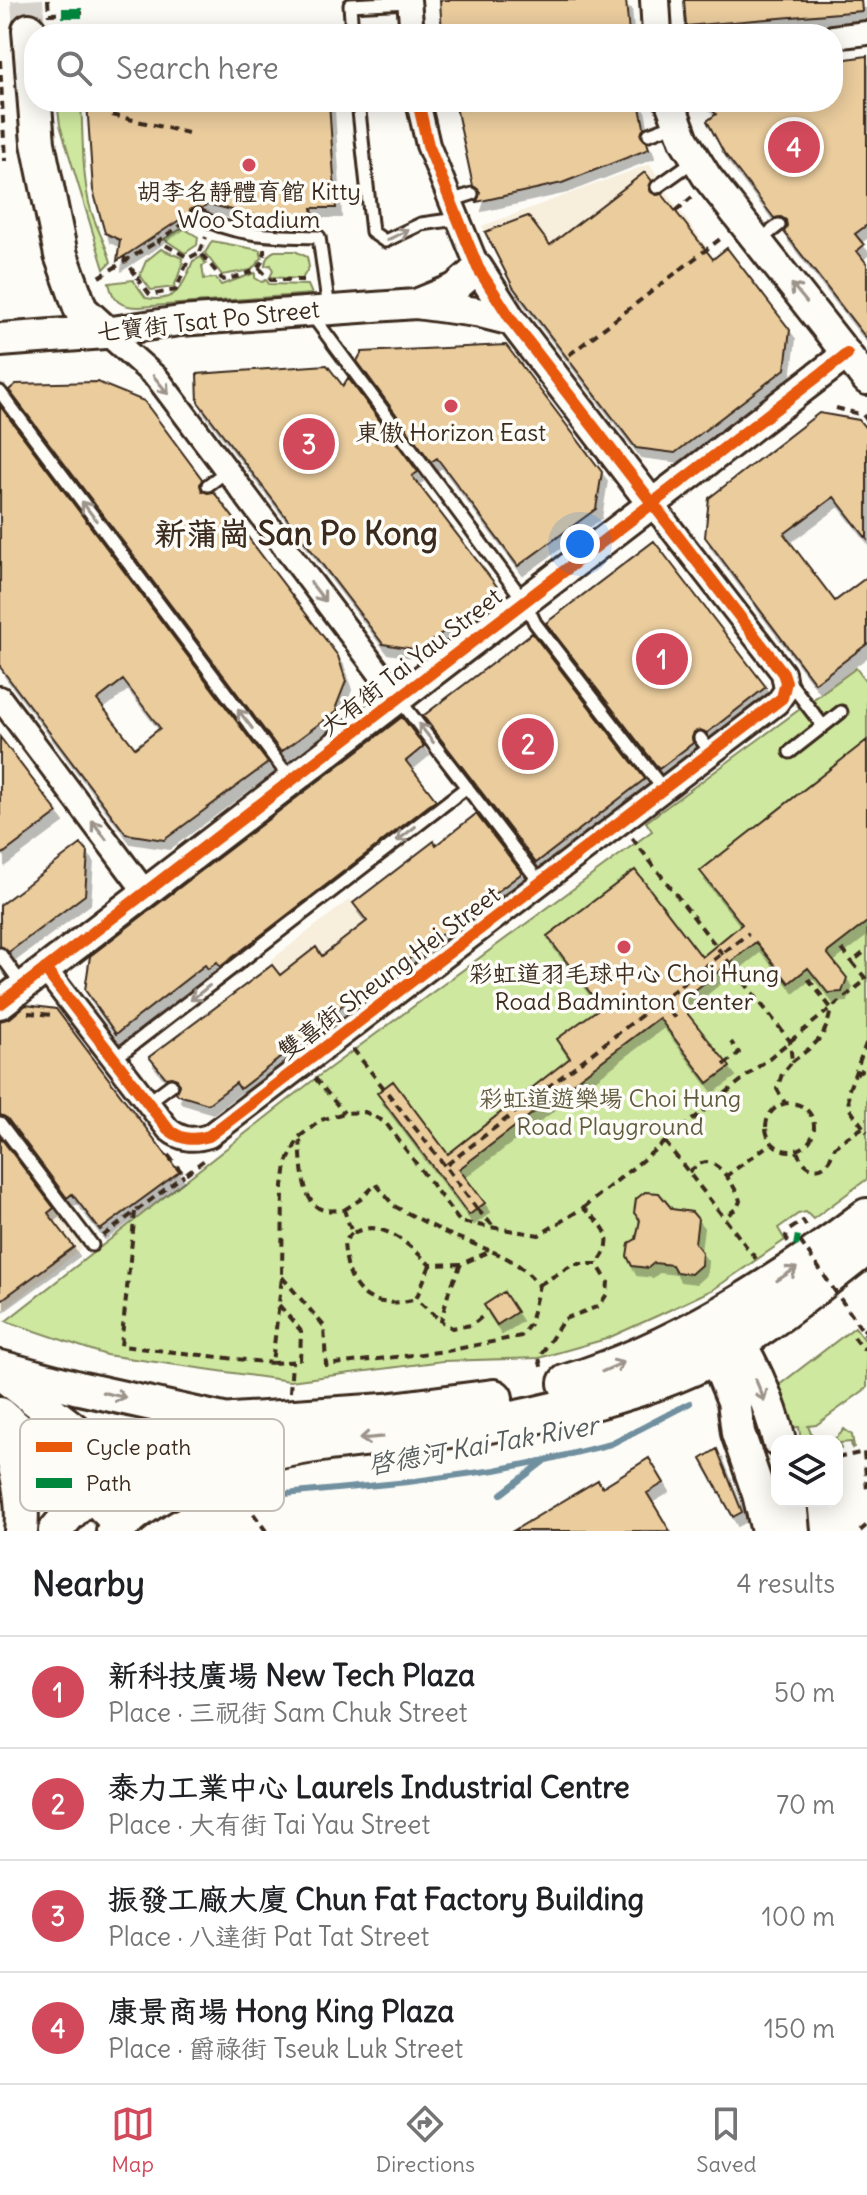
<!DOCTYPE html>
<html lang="en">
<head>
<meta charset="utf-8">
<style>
  :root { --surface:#fff; --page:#f6f6f6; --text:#202124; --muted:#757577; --line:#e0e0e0; --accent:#d1495b }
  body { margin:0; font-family:Delius,"LXGW WenKai TC",sans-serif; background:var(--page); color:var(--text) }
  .controls { position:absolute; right:24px; bottom:24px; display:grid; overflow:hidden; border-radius:16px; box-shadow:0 4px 20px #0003 }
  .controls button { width:72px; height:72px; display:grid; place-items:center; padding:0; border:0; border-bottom:2px solid var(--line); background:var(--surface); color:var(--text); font:40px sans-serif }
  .you { position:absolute; left:580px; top:544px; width:28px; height:28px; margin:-20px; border:6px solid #fff; border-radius:50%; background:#1a73e8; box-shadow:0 0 0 12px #1a73e833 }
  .badge { display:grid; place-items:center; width:52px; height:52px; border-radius:50%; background:var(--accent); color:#fff; font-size:26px; font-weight:700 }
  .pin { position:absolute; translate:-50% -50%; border:4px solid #fff; box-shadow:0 2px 8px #0006 }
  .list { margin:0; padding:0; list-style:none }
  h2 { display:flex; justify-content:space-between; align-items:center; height:104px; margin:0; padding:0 32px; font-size:34px }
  h2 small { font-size:26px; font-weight:400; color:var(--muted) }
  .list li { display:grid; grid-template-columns:52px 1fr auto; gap:24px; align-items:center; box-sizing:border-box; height:112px; padding:0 32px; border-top:2px solid var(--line) }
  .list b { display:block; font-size:30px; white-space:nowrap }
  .list p { margin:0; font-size:26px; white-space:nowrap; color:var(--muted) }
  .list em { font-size:26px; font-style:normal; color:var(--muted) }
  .icon { flex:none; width:44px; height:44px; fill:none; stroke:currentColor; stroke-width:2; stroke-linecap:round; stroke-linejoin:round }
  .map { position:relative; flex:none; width:867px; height:1531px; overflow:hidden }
  .search { position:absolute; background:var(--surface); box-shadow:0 4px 20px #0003; left:24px; right:24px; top:24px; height:88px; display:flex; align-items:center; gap:20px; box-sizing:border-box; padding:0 28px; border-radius:32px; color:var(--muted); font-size:30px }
  .sheet { height:552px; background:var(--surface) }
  nav { display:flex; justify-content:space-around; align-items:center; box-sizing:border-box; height:112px; border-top:2px solid var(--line); background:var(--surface); font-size:22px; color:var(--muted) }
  nav a { display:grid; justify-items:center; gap:4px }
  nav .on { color:var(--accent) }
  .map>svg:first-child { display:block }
  .built { fill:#f7eedc }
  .green { fill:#cee89f; stroke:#84895e; stroke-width:2 }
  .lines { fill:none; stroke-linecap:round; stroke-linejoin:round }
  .stream { stroke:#708f9f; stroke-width:6 }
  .building { fill:#eacc9d; stroke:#3b2a1e; stroke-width:2; fill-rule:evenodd; filter:url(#shadow) }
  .secondary-tunnel { stroke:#d6d2cc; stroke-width:32; stroke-dasharray:32 16; stroke-linecap:butt }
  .service-casing { stroke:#3b2a1e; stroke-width:17 }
  .minor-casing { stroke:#3b2a1e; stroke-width:28 }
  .tertiary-casing { stroke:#3b2a1e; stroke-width:34 }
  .secondary-casing { stroke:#3b2a1e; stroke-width:38 }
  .primary-casing { stroke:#3b2a1e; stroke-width:42 }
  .path { stroke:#3b2a1e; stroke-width:4; stroke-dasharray:8 6; stroke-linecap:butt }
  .service { stroke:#fdfcf7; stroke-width:11 }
  .minor { stroke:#fdfcf7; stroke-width:22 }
  .tertiary { stroke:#fdfcf7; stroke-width:28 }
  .secondary { stroke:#fdfcf7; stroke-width:32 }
  .primary { stroke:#fdfcf7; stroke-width:36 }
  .path-bridge { stroke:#3b2a1e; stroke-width:4; stroke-dasharray:8 6; stroke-linecap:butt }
  .quiet { stroke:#00873e; stroke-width:10; stroke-dasharray:20 10; stroke-linecap:butt }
  .cycleway-casing { stroke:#fdfcf7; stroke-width:17 }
  .cycleway { stroke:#e8590c; stroke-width:12 }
  .oneway { stroke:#9c938a }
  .poi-dot { fill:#d1495b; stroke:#fdfcf7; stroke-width:3 }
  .labels { text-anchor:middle; stroke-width:7; stroke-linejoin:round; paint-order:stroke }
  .poi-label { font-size:24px; fill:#3b2a1e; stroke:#fdfcf7 }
  .street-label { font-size:24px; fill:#3b2a1e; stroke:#fdfcf7 }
  .park-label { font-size:24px; fill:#605a3e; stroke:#fdfcf7 }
  .water-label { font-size:26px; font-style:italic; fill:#565d5e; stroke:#fdfcf7 }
  .district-label { font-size:32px; font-weight:bold; fill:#3b2a1e; stroke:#fdfcf7 }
  .key { fill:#fdfcf7; stroke:#c3bdb6; stroke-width:2 }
  .key-label { font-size:22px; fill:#3b2a1e }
</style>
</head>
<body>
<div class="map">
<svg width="867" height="1531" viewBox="0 0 867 1531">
  <defs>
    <filter id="shadow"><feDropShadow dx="5" dy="9" stdDeviation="0" flood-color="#0004"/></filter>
  </defs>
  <rect width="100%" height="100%" fill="#fdfcf7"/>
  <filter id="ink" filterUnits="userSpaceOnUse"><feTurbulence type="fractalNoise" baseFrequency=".0125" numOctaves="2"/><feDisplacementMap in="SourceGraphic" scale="16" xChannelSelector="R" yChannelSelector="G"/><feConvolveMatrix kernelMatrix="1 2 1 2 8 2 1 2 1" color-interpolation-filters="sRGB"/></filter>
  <g filter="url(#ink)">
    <path class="built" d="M650,164L672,200L706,246L566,357L513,287L482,226Z
      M350,899L399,962L318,1024L270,961Z
      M0,1127L88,1243L0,1313Z"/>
    <path class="green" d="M57,102H81C83,135 82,171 89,203C94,225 105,241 111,262L104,269L60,125Z
      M183,228L198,237L197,245L185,253L164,239Z
      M212,241L260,250L262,258L251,270L222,275L205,253Z
      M161,249L182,258L183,263L174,287L151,290L140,275L146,261Z
      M275,251H295L307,257L309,267L302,279L270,277L273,271L271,265L265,266C265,259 269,253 275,251Z
      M201,257L206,264L202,266L204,279L216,278L221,285L255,273V278L262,282L266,280L269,284L308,285L312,294L139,307C120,307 113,301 109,283L133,280L146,298C177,304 183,285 193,261Z
      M856,668L867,683V1179L813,1219L806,1212L798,1214L778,1228L785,1240L714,1289L659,1315L606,1339L539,1358L443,1361L290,1381L106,1355L6,1321L316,1078L652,831L646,822Z
      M855,1327L867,1343V1388L816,1425L808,1426L812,1436C824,1444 836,1442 844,1429L852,1435L854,1447L852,1448L851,1442L840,1443L841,1449L837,1450V1441H801L799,1427L782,1428L774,1389Z"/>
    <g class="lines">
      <path class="stream" d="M501,1494L543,1462
        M275,1495L408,1482L495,1470L546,1460L611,1444L690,1403"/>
    </g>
    <path class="building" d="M440,0H626L629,34H442Z
      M684,0H861L862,11L686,26Z
      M867,56V225L855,234L864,245L857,251L867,264V339L784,232L787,227L786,220L781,217L774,218L724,153L707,121L716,114L706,102H833V61Z
      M87,102H329L336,208H312L313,214L287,217L256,216L208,204L202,208L196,207L190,210L189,217L183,221L181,219L117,261L120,240L105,233L93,190Z
      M455,102H639L644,127L641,136L647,142L649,149L562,183L477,202L480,192L473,186Z
      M645,172L652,181L649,187L651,192L657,195L662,194L713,259L727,248L790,330L785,369L675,453L636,448L513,287L485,232L528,216L550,245Z
      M506,345L602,472L596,509L518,566L437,458L431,462L357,361L362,352Z
      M327,365L343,386L348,378L418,472L412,476L499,589L420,650L383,644L198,402L197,374Z
      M97,382L144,401L202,479L200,485L202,491L208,493L213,492L216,495L338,656L346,681L336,707L338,710L281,752L9,390L16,384Z
      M0,406L268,763L164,840L126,834L0,667ZM123,680L160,728L135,748L97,700Z
      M819,413L859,420L867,430V539L834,497L784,534L835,601L867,577V644L815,683L705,537L709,498Z
      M654,541L766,687L707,733L700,730L694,732L692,738L693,743L659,769L546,623Z
      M532,633L645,779L536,863L423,716Z
      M402,717L424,746L406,761L436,800L220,967L217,962L208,969L205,965L116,1034L85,990L90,956Z
      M0,737L58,813L0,856Z
      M867,740V922L827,953L847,978L842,992L828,993L808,968L789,983L756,942L679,1003L730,1067L708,1083L659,1018L459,1169L485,1203L469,1215L377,1093L393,1081L448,1154L570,1058L557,1039L601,1007L547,936L635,870L702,957L742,924L700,871Z
      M476,814L522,873L401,965L399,962L318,1024L320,1027L240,1089L236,1083L208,1104L178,1095L176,1092L179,1085L177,1079L171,1077L166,1078L149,1057L272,965L280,975L316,947L322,956L367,921L353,903L434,841L436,845Z
      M81,844L88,852L85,895L9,952L0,946V905Z
      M26,1005L56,1009L179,1172L100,1230L72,1194L67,1198L7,1118L0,1115V1021L10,1018Z
      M0,1137L54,1208L48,1213L74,1247L0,1301Z
      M645,1192L659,1193L672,1209L692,1212L698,1219L695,1243L702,1252L701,1265L691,1274L676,1272L672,1265L654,1263L648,1268L632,1266L627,1256L629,1243L636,1239L640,1220L634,1213L636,1199Z
      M504,1292L517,1312L497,1325L484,1305Z
      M717,1449L742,1512L733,1517L701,1459Z
      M649,1458L664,1483L647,1493L670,1531H513L598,1480L602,1487Z"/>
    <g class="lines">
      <path class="secondary-tunnel" d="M27,0L29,30"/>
      <g class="service-casing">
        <path id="service" d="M352,34L350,5L409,2
          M358,102L372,232L385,241L421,224L457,219
          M649,134L676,124
          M657,187L695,160
          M450,201L472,194
          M197,215C233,237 278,236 319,237L329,309
          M759,241L779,225
          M312,315L525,602L535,623L664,790
          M0,392L292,781
          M208,485L227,471
          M787,679L823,726
          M399,699L541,884
          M700,738L712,754
          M790,752L841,712
          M0,954L23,986
          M114,1059L467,787
          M147,1103L171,1085
          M0,1123L92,1245"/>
      </g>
      <g class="minor-casing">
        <path id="minor" d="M409,0L412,34
          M833,37L867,33
          M418,102L428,145L478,268
          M105,332L158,379L399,699
          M0,698L146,893
          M45,969L168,1129C181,1140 193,1141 209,1136L777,703L786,690L783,673L652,504"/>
      </g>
      <g class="tertiary-casing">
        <path id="tertiary" d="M655,0L657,34
          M670,102L684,140L707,177L867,380
          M416,304L455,288L478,268L512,321L652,504
          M105,332L180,321L416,304L476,312L512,321
          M0,1004L847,354"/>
      </g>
      <g class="secondary-casing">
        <path id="secondary" d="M29,30L38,143L61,255L81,310L105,332
          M0,340L105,332
          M725,1321C748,1353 770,1402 779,1441
          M711,1331L715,1355L734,1401L738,1433L759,1494L768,1531
          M0,1367L79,1388L233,1422
          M3,1375L86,1439L142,1506
          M0,1414L69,1473L120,1524L113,1531
          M0,1424C14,1455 25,1496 21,1531
          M790,1501L793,1531
          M55,1531C98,1477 164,1442 230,1423"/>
      </g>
      <g class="primary-casing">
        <path id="primary" d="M567,1383C676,1350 777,1285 867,1217
          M233,1422L385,1412L494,1398
          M120,1524C244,1420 389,1449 536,1415C589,1403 643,1389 692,1367C755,1338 813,1287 867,1246"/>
      </g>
      <path class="path" d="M48,0L49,16
        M49,14L83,13
        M63,31V34
        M695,31V34
        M0,60L5,161
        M112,115L188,133
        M676,211L692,197
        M185,222L158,241L189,258L200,252L223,280C242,275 266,273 264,249
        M200,252L206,237
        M259,268L271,280H310
        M99,277L158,241
        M137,277L150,295L176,290L189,258
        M569,355L724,236
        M836,408L863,415L867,420
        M632,838L790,1041L792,1062L782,1074L777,1089L785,1103
        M842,949L852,962
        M866,979L852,962L867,950
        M661,1001L678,1022
        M28,1013L54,1015
        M353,1049L445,1166
        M792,1062C816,1043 826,1039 831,1008L806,976
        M724,1065L739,1053L731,1042
        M856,1074L867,1066
        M315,1078L344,1113
        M766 1127a24 24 0 1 1 48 0a24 24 0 1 1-48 0Z
        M863,1127L849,1108L848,1092L867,1041
        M665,1142L757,1260
        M797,1151C801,1163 814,1176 827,1164C831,1159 832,1151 836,1146C843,1139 855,1133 863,1127L867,1132
        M168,1155L184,1175L207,1158
        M689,1172C694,1168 699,1163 706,1162C720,1162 737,1189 740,1201L737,1208L725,1217
        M725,1177L771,1143
        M583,1208L866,980
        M477,1209L494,1227
        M344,1210L361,1199L376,1184L394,1206L446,1233L489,1250
        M135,1212L121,1346L272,1363
        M352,1233L344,1242C347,1290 367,1312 416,1299
        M103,1236L184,1175
        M788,1242L786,1236L789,1230L803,1221L806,1226
        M461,1264L449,1291L441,1321L452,1328L472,1325L483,1316
        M430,1265L416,1299L441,1321
        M282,1277L324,1326L326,1365L447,1351L521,1336L530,1324L539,1285C524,1268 512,1259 491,1251L461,1264L430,1265C415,1250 394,1230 372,1228C366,1228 358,1231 352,1233L344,1210C338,1210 330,1211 324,1210C300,1205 302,1159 300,1140
        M539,1285L574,1264H597L608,1282L607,1294L599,1306L564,1319L539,1358L542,1370
        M279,1305L301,1331L300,1361L272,1363L282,1277L283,1186L286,1165L299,1137L321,1120L344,1113L365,1112L385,1122L460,1222L539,1235L583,1208C604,1226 618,1238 597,1264
        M863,1331L867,1328
        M854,1337L863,1349L867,1347
        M290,1392L292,1362
        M837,1458L864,1452L867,1490
        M237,1491L266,1531
        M860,1531L867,1525"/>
      <use href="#service" class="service"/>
      <use href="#minor" class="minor"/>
      <use href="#tertiary" class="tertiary"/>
      <use href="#secondary" class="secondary"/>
      <use href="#primary" class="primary"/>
      <path class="path-bridge" d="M123,256L137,277
        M477,1209L445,1166L749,933
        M800,1241L867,1337"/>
      <path class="quiet" d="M62,13H83
        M794,1240L800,1241"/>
      <g class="cycleway-casing">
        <path id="cycleway" d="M45,969L168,1129C181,1140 193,1141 209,1136L782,698L786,682L783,673L512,321L478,268L428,145L418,102
          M0,1004L847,354"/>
      </g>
      <use href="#cycleway" class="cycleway"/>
    </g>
    <defs><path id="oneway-shaft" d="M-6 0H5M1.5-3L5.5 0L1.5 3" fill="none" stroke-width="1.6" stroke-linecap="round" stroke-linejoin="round" transform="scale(2)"/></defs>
    <g class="oneway">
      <use href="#oneway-shaft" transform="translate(398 235) rotate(-25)"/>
      <use href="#oneway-shaft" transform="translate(799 293) rotate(-129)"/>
      <use href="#oneway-shaft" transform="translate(161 385) rotate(50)"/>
      <use href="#oneway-shaft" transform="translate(89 511) rotate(-127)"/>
      <use href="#oneway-shaft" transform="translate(318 592) rotate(53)"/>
      <use href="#oneway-shaft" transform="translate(245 719) rotate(-127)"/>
      <use href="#oneway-shaft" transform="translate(426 733) rotate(-128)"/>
      <use href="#oneway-shaft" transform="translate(99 830) rotate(-127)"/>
      <use href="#oneway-shaft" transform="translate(406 834) rotate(142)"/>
      <use href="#oneway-shaft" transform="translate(200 993) rotate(142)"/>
      <use href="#oneway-shaft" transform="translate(787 1274) rotate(-33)"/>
      <use href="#oneway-shaft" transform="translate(613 1367) rotate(-23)"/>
      <use href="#oneway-shaft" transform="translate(760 1390) rotate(67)"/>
      <use href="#oneway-shaft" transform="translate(114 1395) rotate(13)"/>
      <use href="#oneway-shaft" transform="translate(371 1438) rotate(175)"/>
    </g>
  </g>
  <g class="poi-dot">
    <circle cx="249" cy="165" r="8"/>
    <circle cx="451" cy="406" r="8"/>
    <circle cx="624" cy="947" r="8"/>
  </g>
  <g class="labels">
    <g class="poi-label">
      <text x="249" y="200">胡李名靜體育館 Kitty<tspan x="249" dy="28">Woo Stadium</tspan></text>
      <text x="451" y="441">東傲 Horizon East</text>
      <text x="624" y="982">彩虹道羽毛球中心 Choi Hung<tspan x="624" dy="28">Road Badminton Center</tspan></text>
    </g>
    <g class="street-label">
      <text transform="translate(208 321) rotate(-6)" y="8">七寶街 Tsat Po Street</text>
      <text transform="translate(411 662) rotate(-38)" y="8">大有街 Tai Yau Street</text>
      <text transform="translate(389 973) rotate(-37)" y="8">雙喜街 Sheung Hei Street</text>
    </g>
    <g class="park-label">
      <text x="610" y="1107">彩虹道遊樂場 Choi Hung<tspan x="610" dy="28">Road Playground</tspan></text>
    </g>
    <g class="water-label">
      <text transform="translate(483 1445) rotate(-10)" y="9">啓德河 Kai Tak River</text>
    </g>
    <g class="district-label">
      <text x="296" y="545">新蒲崗 San Po Kong</text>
    </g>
  </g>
  <rect x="20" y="1419" width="264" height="92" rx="12" class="key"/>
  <rect x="36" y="1442" width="36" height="10" fill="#e8590c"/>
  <rect x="36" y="1478" width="36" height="10" fill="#00873e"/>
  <g class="key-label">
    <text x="86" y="1455">Cycle path</text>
    <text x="86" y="1491">Path</text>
  </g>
</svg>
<div class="controls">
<button><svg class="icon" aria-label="layers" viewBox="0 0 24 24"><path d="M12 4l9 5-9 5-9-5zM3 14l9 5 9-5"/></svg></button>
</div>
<div class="you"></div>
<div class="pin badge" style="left:662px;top:659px">1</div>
<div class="pin badge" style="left:528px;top:744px">2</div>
<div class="pin badge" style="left:309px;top:444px">3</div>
<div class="pin badge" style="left:794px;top:147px">4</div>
<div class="search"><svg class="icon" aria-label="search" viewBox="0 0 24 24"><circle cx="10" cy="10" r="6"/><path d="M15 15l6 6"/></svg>Search here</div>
</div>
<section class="sheet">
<h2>Nearby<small>4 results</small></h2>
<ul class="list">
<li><span class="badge">1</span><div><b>新科技廣場 New Tech Plaza</b><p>Place · 三祝街 Sam Chuk Street</p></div><em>50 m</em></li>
<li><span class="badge">2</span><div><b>泰力工業中心 Laurels Industrial Centre</b><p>Place · 大有街 Tai Yau Street</p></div><em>70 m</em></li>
<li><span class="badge">3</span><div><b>振發工廠大廈 Chun Fat Factory Building</b><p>Place · 八達街 Pat Tat Street</p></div><em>100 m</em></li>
<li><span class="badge">4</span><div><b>康景商場 Hong King Plaza</b><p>Place · 爵祿街 Tseuk Luk Street</p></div><em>150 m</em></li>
</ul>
</section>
<nav>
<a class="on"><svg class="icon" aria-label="map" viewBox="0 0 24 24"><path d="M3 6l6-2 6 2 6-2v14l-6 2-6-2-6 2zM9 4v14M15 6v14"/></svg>Map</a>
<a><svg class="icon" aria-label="directions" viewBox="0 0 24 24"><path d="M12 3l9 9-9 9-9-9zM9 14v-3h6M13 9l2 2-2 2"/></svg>Directions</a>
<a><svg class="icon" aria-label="saved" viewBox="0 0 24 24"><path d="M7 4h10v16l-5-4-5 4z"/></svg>Saved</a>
</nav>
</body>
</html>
